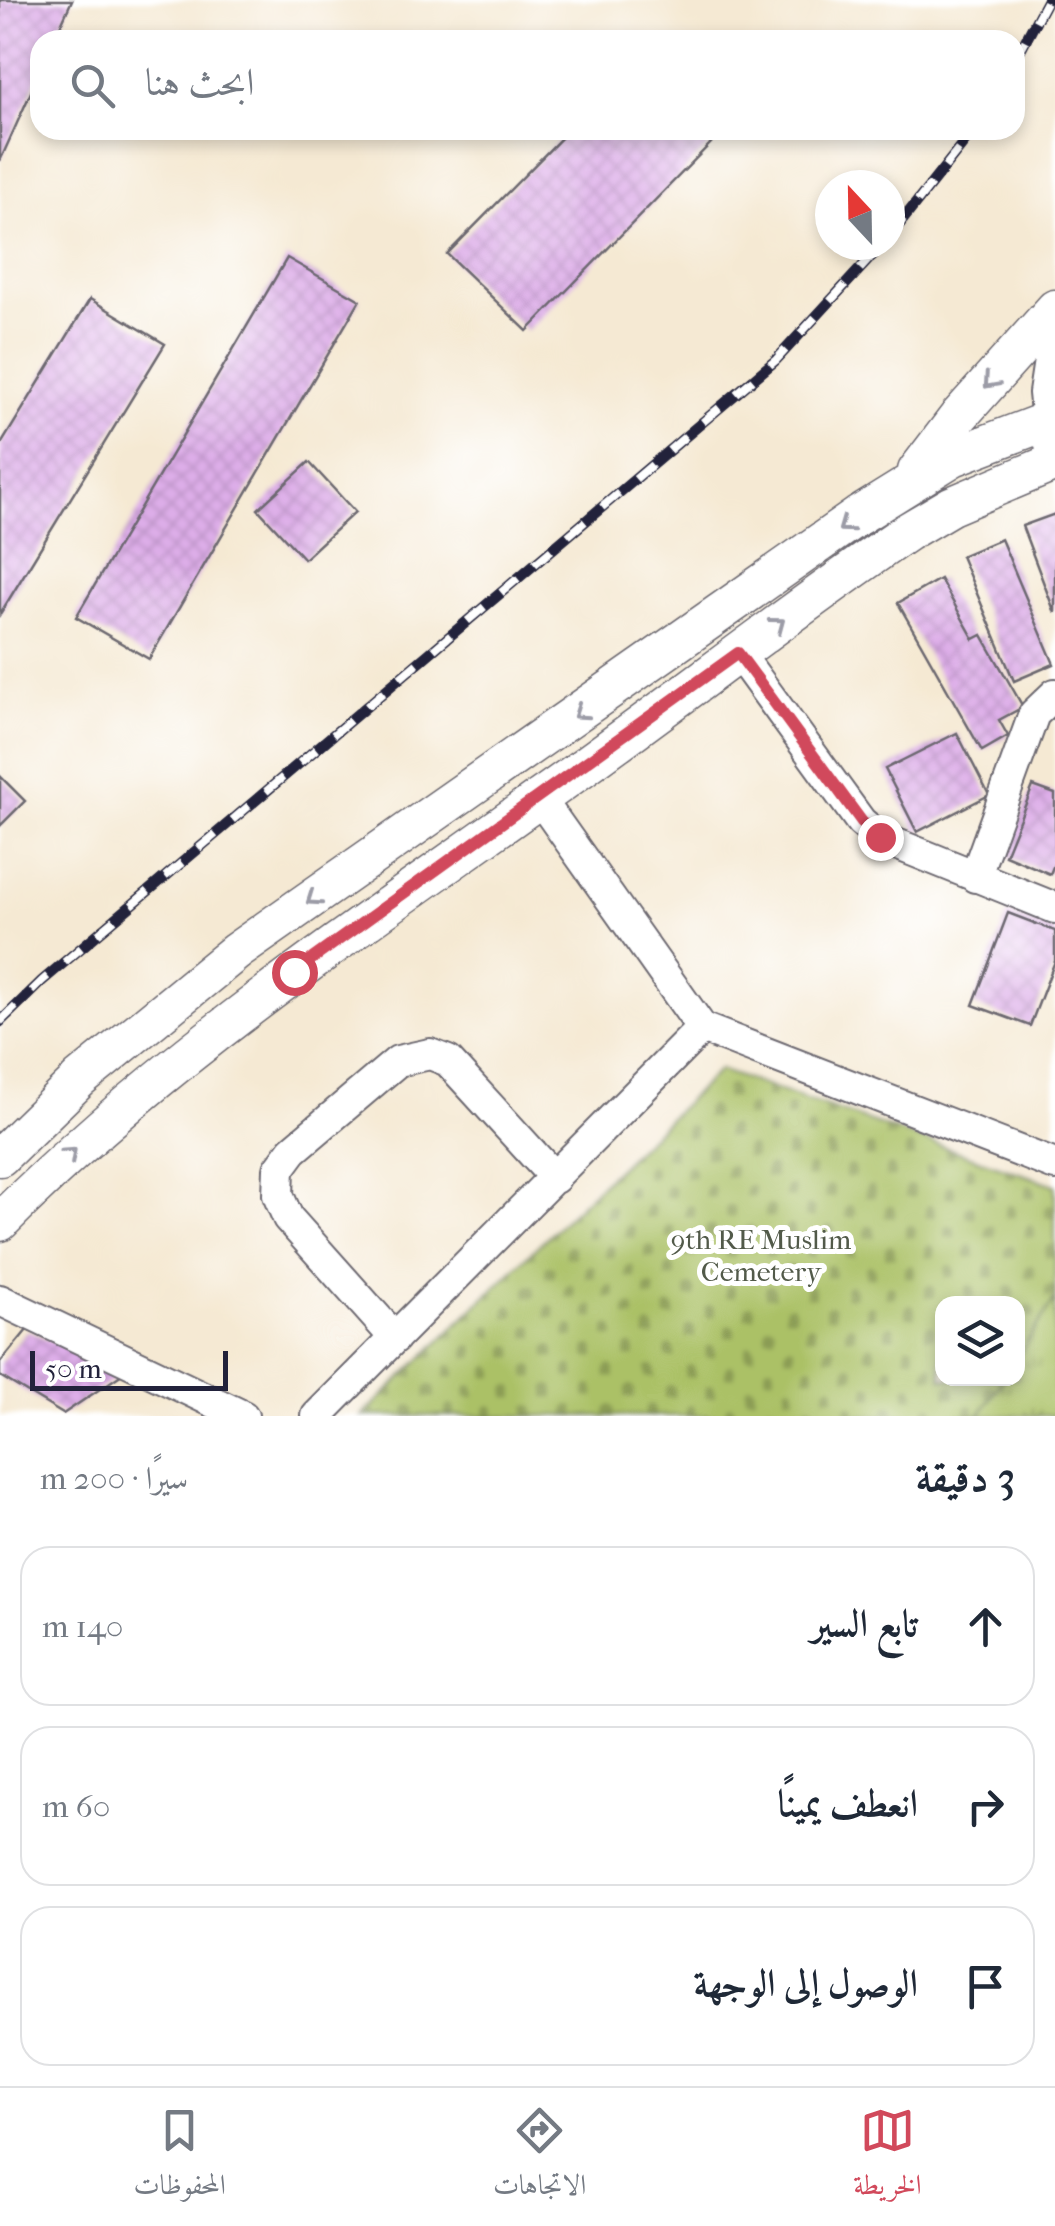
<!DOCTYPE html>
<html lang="ar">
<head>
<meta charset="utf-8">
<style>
  :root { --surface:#fff; --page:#f2f2f3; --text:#1f2937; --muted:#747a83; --line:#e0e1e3; --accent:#d1495b }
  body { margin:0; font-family:"IM FELL French Canon",Amiri,serif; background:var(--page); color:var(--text); direction:rtl }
  .controls { position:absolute; right:30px; bottom:30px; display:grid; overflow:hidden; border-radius:20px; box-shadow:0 5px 15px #0003 }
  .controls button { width:90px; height:90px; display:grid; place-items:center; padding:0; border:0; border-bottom:2px solid var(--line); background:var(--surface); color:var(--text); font:50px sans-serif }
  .compass { position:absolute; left:815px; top:170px; width:90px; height:90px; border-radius:50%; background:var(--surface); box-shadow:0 5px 15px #0003; rotate:338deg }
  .scale { position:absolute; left:30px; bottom:25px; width:198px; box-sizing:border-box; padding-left:10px; border:5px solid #22223b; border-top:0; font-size:28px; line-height:35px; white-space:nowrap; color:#22223b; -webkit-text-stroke:8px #fff; paint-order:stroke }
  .stop { position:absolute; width:30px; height:30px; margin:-22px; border:8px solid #d1495b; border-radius:50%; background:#fff }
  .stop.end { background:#d1495b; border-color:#fff; box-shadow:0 2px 10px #0008 }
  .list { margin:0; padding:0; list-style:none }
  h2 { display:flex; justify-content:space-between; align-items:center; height:130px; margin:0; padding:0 40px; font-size:42px }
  h2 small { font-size:32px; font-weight:400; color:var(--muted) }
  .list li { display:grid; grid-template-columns:65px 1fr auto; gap:30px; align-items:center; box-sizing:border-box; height:160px; margin:0 20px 20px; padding:0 20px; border:2px solid var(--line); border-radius:30px }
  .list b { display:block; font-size:38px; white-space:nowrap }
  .list em { font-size:32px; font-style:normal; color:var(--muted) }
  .icon { flex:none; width:55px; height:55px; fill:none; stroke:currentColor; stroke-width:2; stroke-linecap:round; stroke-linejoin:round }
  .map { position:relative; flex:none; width:1055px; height:1416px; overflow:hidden; direction:ltr }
  .search { position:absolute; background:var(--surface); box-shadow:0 5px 15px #0003; left:30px; right:30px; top:30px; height:110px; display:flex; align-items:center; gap:25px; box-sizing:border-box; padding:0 35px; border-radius:30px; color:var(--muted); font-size:38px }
  .sheet { height:670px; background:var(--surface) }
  nav { display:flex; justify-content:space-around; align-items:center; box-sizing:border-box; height:140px; border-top:2px solid var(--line); background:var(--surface); font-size:28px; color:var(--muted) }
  nav a { display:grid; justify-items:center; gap:5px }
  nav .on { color:var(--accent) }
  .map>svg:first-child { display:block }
  .grass { fill:url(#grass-tufts); stroke:#667250; stroke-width:2.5 }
  .cemetery { fill:url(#cemetery-stones); stroke:#667250; stroke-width:2.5 }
  .building { fill:url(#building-cross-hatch) }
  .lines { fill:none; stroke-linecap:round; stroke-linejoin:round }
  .minor-casing { stroke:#6c6870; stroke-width:34 }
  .tertiary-casing { stroke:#6c6870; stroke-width:41 }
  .minor { stroke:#fff; stroke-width:30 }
  .tertiary { stroke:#fff; stroke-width:38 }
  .rail-casing { stroke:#22223b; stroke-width:11 }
  .rail { stroke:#fff; stroke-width:8; stroke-dasharray:22; stroke-linecap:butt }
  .oneway { stroke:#9c9ca7 }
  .route { stroke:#d1495b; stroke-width:12 }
  .labels { text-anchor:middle; stroke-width:10; stroke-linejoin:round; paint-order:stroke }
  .park-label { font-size:28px; fill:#525a4a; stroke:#fff }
</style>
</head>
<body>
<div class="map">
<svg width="1055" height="1416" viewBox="0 0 1055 1416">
  <defs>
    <pattern id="grass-tufts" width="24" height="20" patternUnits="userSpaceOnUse" patternTransform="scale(2.5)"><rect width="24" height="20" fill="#abc166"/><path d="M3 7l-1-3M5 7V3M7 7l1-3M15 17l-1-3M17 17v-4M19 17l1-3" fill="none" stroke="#8b9c55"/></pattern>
    <pattern id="cemetery-stones" width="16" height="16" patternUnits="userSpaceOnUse" patternTransform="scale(2.5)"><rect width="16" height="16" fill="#abc166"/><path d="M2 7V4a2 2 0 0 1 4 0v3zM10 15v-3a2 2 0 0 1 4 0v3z" fill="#8b9c55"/></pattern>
    <pattern id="building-cross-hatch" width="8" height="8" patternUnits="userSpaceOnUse" patternTransform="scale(2.5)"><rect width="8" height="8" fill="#ddade8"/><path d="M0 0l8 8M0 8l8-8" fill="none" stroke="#bd95c8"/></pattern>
  </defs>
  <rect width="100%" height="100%" fill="#fff"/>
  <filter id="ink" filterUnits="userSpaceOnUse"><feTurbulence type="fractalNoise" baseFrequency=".01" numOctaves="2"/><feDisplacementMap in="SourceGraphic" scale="20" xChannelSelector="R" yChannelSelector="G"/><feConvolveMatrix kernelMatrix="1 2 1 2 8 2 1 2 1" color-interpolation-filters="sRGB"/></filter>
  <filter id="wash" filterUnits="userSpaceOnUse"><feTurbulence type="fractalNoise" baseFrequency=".0048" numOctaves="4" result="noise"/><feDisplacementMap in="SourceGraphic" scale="40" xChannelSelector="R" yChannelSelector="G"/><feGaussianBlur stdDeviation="2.25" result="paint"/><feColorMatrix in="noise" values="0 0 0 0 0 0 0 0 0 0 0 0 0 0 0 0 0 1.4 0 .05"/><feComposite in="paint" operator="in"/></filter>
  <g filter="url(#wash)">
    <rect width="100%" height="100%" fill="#f5e9d3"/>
    <path class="grass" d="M1055,1298V1416H977L1002,1379L1018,1378V1355Z"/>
    <path class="cemetery" d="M719,1070L1055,1185V1299L1018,1356V1304H942V1378L1003,1379L979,1416H362Z"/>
    <g id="blocks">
      <path class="building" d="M0,0H72L54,40H40V72L0,161Z
        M569,130H698L711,143L527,331L447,254Z
        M287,258L360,300L149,659L76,617Z
        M90,299L165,344L0,614V446Z
        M309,462L355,512L304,559L258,509Z
        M1055,514V613L1022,526Z
        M1001,539L1054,664L1014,681L961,556Z
        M940,579L974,639L982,635L1023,707L999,720L1008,736L982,751L898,603Z
        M957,733L989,795L917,832L885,769Z
        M0,776L25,801L0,826Z
        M1033,786L1055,794V862L1050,874L1005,855Z
        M1008,913L1055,931V961L1030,1026L973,1005Z
        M27,1330L125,1372L63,1414L0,1376V1363Z"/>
    </g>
  </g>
  <g filter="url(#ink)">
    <use href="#blocks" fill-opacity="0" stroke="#6c6870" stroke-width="2.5"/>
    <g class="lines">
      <g class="minor-casing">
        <path id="minor" d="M1049,442L1044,393L1055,321
          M738,653L861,822L879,837L1055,908
          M540,799L702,1028L1055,1165
          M975,877L1034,714L1055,694
          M0,1300L243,1416
          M395,1338L288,1218L278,1195L279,1169L293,1150L398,1061L430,1054L448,1061L555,1178
          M317,1416L702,1028"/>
      </g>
      <g class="tertiary-casing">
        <path id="tertiary" d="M917,471L959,416L1055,309
          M0,1157L80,1079L237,951L858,516L953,457L1055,418
          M0,1222C163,1058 353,932 540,798C664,711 782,617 907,532L951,506L1055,462"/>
      </g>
      <use href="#minor" class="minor"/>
      <use href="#tertiary" class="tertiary"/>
      <g class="rail-casing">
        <path id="rail" d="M1015,60L1047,0
          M890,236L974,130
          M0,1022L42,981L776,360L882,245"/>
      </g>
      <use href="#rail" class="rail"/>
    </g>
    <defs><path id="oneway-chevron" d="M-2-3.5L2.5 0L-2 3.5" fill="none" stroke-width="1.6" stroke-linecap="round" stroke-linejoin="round" transform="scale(2.5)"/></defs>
    <g class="oneway">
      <use href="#oneway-chevron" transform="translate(990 382) rotate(132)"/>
      <use href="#oneway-chevron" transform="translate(845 526) rotate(144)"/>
      <use href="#oneway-chevron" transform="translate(778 624) rotate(-37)"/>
      <use href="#oneway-chevron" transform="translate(580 713) rotate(145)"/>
      <use href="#oneway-chevron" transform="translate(313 899) rotate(145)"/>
      <use href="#oneway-chevron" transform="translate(70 1154) rotate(-42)"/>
    </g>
  </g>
  <g class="lines" filter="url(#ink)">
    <path class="route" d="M294,972L738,653L862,822L880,837"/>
  </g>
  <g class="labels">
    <g class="park-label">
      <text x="761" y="1249">9th RE Muslim<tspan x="761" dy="32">Cemetery</tspan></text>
    </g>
  </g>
</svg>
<div class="controls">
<button><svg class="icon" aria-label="layers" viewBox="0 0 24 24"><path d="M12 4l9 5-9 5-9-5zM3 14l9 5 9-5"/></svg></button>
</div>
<svg class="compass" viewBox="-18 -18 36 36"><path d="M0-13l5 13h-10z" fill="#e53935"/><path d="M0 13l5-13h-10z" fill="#747a83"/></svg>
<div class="scale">50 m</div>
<div class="stop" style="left:294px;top:972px"></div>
<div class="stop end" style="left:880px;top:837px"></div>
<div class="search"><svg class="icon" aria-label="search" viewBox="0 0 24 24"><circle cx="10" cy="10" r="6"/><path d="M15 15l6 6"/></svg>ابحث هنا</div>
</div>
<section class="sheet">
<h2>3 دقيقة<small>سيرًا · 200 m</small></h2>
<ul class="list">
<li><svg class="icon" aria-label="ahead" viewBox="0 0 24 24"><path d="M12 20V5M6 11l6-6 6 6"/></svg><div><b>تابع السير</b></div><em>140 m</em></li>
<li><svg class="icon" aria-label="right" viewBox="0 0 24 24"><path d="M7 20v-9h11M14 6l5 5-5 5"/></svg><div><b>انعطف يمينًا</b></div><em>60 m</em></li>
<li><svg class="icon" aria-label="arrive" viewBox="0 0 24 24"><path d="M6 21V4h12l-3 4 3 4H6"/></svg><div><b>الوصول إلى الوجهة</b></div></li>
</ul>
</section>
<nav>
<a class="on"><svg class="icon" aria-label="map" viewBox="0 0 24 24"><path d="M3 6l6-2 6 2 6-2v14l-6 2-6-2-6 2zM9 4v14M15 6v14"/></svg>الخريطة</a>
<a><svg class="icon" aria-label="directions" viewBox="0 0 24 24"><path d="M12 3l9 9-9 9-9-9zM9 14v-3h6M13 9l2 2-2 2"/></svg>الاتجاهات</a>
<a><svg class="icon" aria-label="saved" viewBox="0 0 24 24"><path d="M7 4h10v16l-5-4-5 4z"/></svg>المحفوظات</a>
</nav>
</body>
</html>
